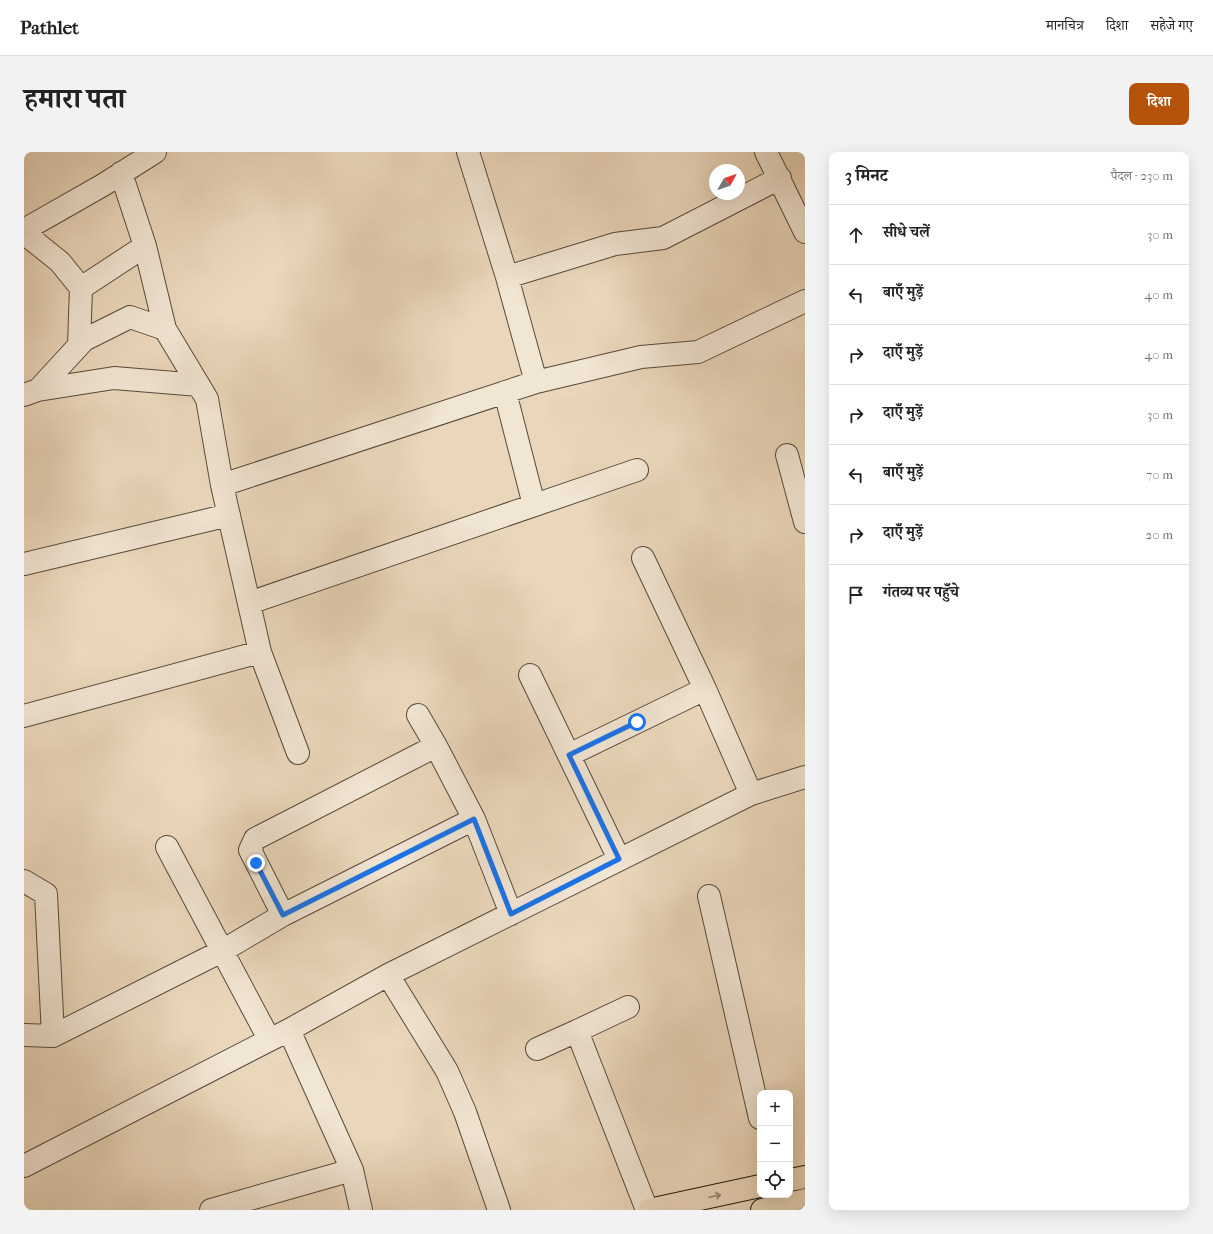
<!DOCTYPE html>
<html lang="hi">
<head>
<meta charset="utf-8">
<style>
  :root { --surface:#fff; --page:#f2f2f2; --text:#222; --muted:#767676; --line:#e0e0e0; --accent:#b45309 }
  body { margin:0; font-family:"IM FELL French Canon","Noto Serif Devanagari",serif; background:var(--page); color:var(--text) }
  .controls { position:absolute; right:12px; bottom:12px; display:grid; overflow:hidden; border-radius:8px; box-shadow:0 4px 16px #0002 }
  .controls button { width:36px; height:36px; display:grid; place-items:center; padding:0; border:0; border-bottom:1px solid var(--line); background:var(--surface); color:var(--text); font:20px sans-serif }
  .compass { position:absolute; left:685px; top:12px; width:36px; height:36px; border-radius:50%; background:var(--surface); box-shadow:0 4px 16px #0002; rotate:50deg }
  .stop { position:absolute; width:12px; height:12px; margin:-9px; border:3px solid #1a73e8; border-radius:50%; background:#fff }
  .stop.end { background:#1a73e8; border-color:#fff; box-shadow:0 1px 4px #0008 }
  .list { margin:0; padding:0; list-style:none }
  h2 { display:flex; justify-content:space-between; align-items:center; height:52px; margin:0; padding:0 16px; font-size:17px }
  h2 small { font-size:13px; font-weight:400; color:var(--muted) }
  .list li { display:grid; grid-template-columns:26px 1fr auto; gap:12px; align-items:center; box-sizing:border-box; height:60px; padding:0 16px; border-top:1px solid var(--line) }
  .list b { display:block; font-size:15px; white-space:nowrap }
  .list em { font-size:13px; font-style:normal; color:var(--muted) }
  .icon { flex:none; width:22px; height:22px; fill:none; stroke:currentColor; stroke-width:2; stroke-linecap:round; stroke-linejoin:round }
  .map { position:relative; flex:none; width:781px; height:1058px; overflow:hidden; border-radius:8px }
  header { display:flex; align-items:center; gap:24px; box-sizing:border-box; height:56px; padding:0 20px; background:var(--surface); border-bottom:1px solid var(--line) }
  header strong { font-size:19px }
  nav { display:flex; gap:22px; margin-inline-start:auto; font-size:14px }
  .intro { display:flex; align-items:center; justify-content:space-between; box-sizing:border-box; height:96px; padding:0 24px }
  h1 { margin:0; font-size:28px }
  .button { padding:10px 18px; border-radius:8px; background:var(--accent); color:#fff; font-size:14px; font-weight:700 }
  main { display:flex; gap:24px; padding:0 24px }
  aside { flex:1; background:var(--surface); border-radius:8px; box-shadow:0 4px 16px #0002 }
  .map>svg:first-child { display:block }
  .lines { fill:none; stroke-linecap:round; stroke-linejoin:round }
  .minor-casing { stroke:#57493b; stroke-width:24 }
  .major-casing { stroke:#261a10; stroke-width:24 }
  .minor { stroke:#f1e5d3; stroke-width:22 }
  .major { stroke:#ead7bb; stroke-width:22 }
  .oneway { stroke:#92826e }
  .route { stroke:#1a73e8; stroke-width:5 }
</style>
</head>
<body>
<header>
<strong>Pathlet</strong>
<nav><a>मानचित्र</a><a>दिशा</a><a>सहेजे गए</a></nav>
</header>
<div class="intro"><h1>हमारा पता</h1><a class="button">दिशा</a></div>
<main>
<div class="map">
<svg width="781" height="1058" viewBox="0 0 781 1058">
  <rect width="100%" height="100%" fill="#ead7bb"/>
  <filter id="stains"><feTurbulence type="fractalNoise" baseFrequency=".005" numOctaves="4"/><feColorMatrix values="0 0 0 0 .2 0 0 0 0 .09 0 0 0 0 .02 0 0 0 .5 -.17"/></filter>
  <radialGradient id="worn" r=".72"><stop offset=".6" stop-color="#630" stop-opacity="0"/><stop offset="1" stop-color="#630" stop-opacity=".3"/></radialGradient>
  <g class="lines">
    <g class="minor-casing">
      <path id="minor" d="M444,0L483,125L512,230
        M742,0L781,80
        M97,21L121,94L141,177
        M0,78L79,33L131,0
        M0,81L36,110L57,136L55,193
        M483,125L591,92L639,86L756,26
        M57,136L121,94
        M14,238L90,226L175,233
        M481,240L510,353
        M0,243L14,238L60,188L106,165L141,177L183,247L198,333L236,500L274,601
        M763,303L781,370
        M198,333L512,230L617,205L674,200L781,149
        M619,406L681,537L727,642
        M0,412L205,363
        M225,451L613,318
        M506,523L595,707
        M394,563L412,594L450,667L487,762
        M0,564L236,500
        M545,603L681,537
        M143,695L245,887
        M0,729L22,742L29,884
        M685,744L736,966
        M259,763L226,698L231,687L412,594
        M364,823L423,919L441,960L475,1058
        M604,855L553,879L623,1058
        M0,883L29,884L198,799L259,763L450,667
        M513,897L553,879
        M0,1014L265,878
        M187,1058L328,1018
        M337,1058L328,1018L265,878L364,823L727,642L781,625"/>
    </g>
    <g class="major-casing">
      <path id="major" d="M766,1028L781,1025
        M625,1058L736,1034
        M738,1058L781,1048"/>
    </g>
    <use href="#minor" class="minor"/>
    <use href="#major" class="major"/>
  </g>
  <defs><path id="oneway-shaft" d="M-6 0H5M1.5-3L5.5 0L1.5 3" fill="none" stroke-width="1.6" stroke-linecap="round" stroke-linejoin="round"/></defs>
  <use class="oneway" href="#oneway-shaft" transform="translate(691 1044) rotate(-12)"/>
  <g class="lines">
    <path class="route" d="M232,711L259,763L450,667L487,762L595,707L545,603L613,570"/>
  </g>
  <rect width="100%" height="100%" filter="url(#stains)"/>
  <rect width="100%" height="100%" fill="url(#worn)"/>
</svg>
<div class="controls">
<button>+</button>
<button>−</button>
<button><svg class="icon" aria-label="locate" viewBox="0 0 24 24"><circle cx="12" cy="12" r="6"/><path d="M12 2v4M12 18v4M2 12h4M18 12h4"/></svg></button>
</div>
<svg class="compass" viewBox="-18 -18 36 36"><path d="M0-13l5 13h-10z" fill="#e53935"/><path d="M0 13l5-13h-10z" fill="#767676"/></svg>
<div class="stop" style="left:613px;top:570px"></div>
<div class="stop end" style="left:232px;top:711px"></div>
</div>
<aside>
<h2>3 मिनट<small>पैदल · 230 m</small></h2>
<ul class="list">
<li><svg class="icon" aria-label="ahead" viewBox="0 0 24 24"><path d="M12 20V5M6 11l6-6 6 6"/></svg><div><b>सीधे चलें</b></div><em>30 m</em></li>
<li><svg class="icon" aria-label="left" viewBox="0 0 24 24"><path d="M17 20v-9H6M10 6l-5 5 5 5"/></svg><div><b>बाएँ मुड़ें</b></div><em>40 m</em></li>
<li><svg class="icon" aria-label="right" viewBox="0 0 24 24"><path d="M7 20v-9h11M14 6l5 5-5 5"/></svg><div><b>दाएँ मुड़ें</b></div><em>40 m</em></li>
<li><svg class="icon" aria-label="right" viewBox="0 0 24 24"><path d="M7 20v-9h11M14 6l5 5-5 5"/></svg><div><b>दाएँ मुड़ें</b></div><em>30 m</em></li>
<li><svg class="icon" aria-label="left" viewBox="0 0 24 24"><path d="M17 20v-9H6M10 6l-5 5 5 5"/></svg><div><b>बाएँ मुड़ें</b></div><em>70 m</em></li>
<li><svg class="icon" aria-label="right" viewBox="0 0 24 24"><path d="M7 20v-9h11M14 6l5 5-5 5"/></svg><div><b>दाएँ मुड़ें</b></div><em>20 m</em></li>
<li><svg class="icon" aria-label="arrive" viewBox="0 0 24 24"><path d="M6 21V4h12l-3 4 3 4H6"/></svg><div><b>गंतव्य पर पहुँचे</b></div></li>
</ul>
</aside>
</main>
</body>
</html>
